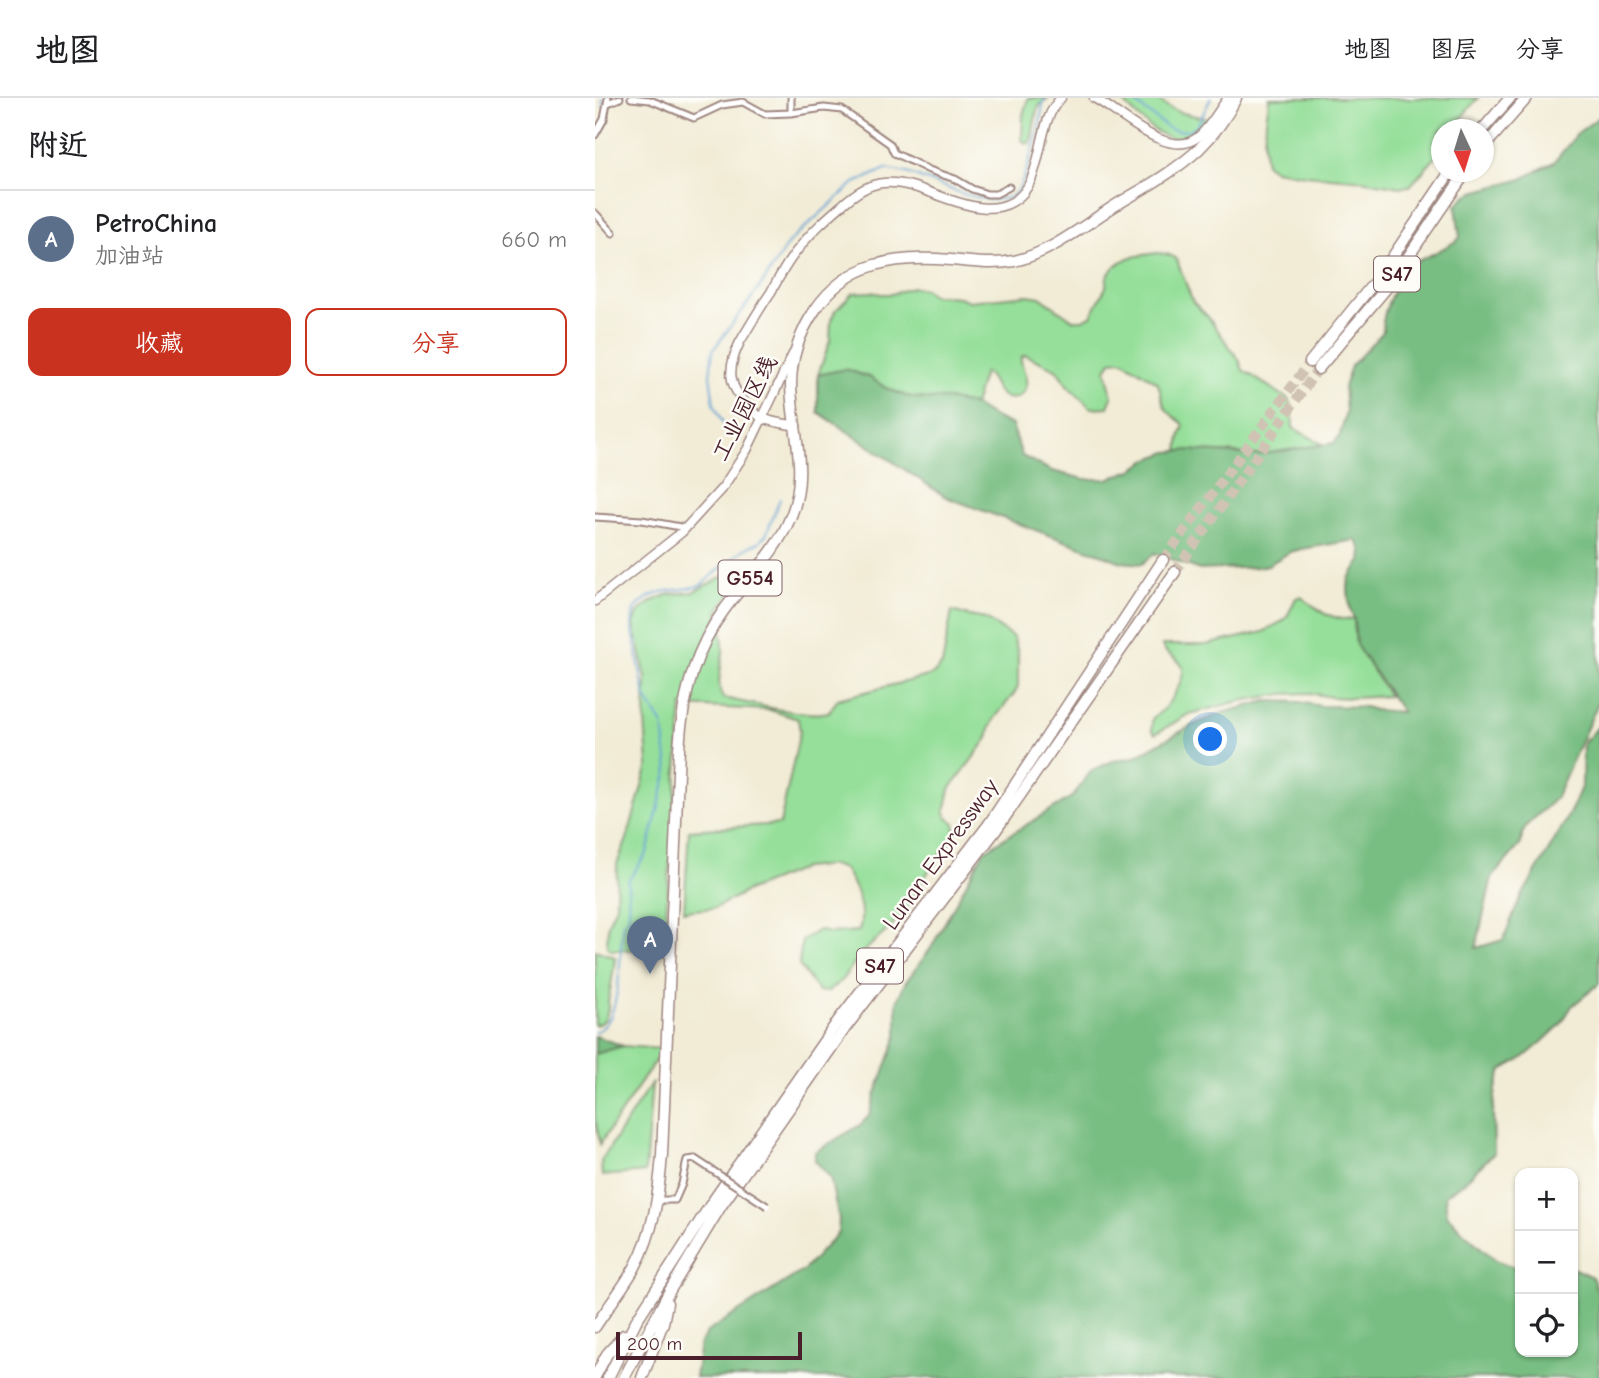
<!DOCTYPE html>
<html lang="zh">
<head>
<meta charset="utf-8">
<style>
  :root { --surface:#fff; --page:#f6f6f6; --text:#202124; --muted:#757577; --line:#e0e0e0; --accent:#c8321e }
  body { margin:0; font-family:"Comic Neue","LXGW WenKai TC",sans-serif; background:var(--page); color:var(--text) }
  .controls { position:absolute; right:21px; bottom:21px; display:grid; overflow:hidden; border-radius:14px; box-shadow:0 2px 5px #0004 }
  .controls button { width:63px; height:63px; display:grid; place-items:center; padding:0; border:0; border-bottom:2px solid var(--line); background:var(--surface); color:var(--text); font:35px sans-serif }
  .compass { position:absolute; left:836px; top:21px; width:63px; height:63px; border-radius:50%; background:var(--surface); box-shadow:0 2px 5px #0004; rotate:176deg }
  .scale { position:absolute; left:21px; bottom:18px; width:186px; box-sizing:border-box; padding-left:7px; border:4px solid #4a1f2b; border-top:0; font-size:19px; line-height:24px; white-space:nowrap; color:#4a1f2b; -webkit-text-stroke:5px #fdfcf7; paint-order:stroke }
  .you { position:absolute; left:616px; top:642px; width:24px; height:24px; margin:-18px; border:5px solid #fff; border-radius:50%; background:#1a73e8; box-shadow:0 0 0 10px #1a73e833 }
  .badge { display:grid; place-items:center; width:46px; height:46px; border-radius:50%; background:var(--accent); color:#fff; font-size:23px; font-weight:700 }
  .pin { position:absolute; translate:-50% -58px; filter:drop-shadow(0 2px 4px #0008) }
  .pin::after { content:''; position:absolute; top:37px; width:24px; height:21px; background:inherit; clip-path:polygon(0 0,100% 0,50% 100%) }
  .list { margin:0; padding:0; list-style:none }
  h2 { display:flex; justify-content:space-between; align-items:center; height:91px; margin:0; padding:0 28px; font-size:30px }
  h2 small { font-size:23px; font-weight:400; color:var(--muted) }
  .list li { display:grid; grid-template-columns:46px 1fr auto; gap:21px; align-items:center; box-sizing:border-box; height:98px; padding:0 28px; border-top:2px solid var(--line) }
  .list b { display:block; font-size:26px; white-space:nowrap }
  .list p { margin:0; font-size:23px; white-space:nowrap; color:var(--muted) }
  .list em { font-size:23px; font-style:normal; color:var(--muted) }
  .actions { display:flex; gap:14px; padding:21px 28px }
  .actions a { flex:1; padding:16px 0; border:2px solid var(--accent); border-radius:14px; text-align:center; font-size:24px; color:var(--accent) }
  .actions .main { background:var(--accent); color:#fff }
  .icon { flex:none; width:38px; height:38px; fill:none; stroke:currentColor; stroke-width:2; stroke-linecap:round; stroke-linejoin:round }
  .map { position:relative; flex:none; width:1004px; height:1280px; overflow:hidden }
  header { display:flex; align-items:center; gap:42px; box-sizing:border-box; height:98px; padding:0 35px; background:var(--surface); border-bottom:2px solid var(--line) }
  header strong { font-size:33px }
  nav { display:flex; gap:38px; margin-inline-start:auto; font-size:24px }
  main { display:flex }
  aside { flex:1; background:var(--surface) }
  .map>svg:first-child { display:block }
  .green { fill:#95df9a; stroke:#707f62; stroke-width:2 }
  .forest { fill:#78be82; stroke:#616e56; stroke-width:2 }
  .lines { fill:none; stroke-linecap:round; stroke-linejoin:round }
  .stream { stroke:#61a0d3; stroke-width:2 }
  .highway-tunnel { stroke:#d0c3b4; stroke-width:10; stroke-dasharray:10 5; stroke-linecap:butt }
  .street-casing { stroke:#9e8680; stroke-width:9 }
  .secondary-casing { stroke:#9e8680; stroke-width:11 }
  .highway-casing { stroke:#9e8680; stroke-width:13 }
  .street { stroke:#fff; stroke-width:5 }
  .secondary { stroke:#fff; stroke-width:8 }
  .highway { stroke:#fff; stroke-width:10 }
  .street-bridge-casing { stroke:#9e8680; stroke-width:9; stroke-linecap:butt }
  .street-bridge { stroke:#fff; stroke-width:5 }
  .labels { text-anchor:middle; stroke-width:5; stroke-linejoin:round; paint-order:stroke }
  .shield { fill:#fdfcf7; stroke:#806168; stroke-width:2 }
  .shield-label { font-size:21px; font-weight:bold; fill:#4a1f2b }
  .street-label { font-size:23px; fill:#4a1f2b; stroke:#fdfcf7 }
</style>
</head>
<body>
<header>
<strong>地图</strong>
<nav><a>地图</a><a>图层</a><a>分享</a></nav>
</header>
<main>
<aside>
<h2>附近<small></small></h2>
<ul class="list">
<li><span class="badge" style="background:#5c6f8a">A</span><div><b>PetroChina</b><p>加油站</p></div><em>660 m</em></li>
</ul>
<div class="actions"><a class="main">收藏</a><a>分享</a></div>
</aside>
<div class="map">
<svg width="1004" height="1280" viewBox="0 0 1004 1280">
  <rect width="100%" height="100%" fill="#fdfcf7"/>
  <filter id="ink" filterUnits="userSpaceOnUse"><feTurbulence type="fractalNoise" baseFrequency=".0143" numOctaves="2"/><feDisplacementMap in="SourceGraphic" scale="14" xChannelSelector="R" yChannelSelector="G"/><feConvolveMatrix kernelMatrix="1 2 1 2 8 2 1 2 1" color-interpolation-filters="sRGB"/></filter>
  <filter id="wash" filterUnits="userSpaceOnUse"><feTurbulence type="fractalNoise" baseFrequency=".00686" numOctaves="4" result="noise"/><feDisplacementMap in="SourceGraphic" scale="28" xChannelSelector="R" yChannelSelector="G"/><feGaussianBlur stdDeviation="1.57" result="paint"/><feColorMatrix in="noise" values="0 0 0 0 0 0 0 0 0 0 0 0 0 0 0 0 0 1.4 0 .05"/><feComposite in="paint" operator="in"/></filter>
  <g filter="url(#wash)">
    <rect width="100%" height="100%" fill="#f2ecd6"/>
    <path class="green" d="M433,0H453L445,7L442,12L436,43L432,46L427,42L428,17Z
      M526,0H561C579,16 595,17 618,21L602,38C592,39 577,42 568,37C556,32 533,11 526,0Z
      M674,0H883L870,15L860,31L846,32V53L815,88L805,89L760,81L710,77L680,72L671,66C666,43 672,23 674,0Z
      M562,155L572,156L581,160L598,204L613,219L644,262L648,272L693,301L697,310L698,330L729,347L661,357L630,354L583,353L585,339L589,328C585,321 577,319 572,312C566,305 567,293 562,284L527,262L516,263L511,272L517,299L513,309L496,310L473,288L461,271L430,257L426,259C425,269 433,277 431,287C428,303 411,305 402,292C397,285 397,279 389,274L379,307L353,301H330L311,298L291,290L274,279L250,271L223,277L235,243L236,222L240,213L258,195L276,194L286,196H297L317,189L329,191L338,197L364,199L374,203L433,197L445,199L478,222H488L496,218L511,189L512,179L518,170L527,163L536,159Z
      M141,478L147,479C143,493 128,500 123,514C125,527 129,541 128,554C127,569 120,585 128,600C156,605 208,620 234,614L243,601L337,577L347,567L348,562L357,513L374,518L391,521L418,539L423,555V588L421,593L400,620L395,630L393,640L355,691L350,714L352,719L360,725V731L357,742L336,769L313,808L295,830L268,854L246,883L232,894L223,893L204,867L207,842L224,832L234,835L264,833C271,811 261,790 249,771L237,767L209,770L154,792L120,810L89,813L94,732L185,726L205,633L203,621L175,612L87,608L71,816L73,833L69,851L15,852L12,848L13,826L21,807L22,766L32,741L53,667L50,622L51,580L39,526L44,513L57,503L75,496L98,494L126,479L131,480Z
      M706,499L730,516L746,521H759L761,547L794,598L757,600L736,599L715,595L687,596L645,603L594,616L560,636L557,632V621C561,616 566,615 570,610C577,601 592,578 587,568C582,558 570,558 567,547H611L668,534L688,523L692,519L701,500Z
      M0,852L20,859C19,874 16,885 14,899C12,906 14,915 10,921C7,926 5,925 0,927Z
      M28,948L68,951L5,1046L0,1019V956Z
      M57,984L50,1074L7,1078L6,1063Z"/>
    <path class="forest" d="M1004,19V603L960,701L932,727L927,736L926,746L897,779L881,850L908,842L924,803L969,726L978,708L987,687L988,646L1004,628V886L977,908L965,927L947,944L928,960L907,972L901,991L898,1013L899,1055L868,1085L850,1097L852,1117L868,1134L900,1162L919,1169L925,1168V1254H978V1170L997,1179L1004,1197V1280H100L105,1245L112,1234L209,1172L243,1135L244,1121L235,1079L220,1063V1054L265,1027L274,1018L281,995L302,938V904L306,894L310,885L336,850L389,753L478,698L497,672L518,663L539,659L598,627L627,615L672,603L705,604L726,608L770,609L780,612L807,614L761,547L759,521L755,511L753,491L754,480L766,463L767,452L761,442L707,451L695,454L673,467L663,469L605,472L560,455L547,466L527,464L351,399L223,314V277L250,271L274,279L291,290L311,298L330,301H353L379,307L397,318L417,327L427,358L457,373L489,381H512L537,372L554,361L573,354L594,352L661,357L739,345L745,337L751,314L749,289L756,268L788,234C786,211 805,173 825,162C839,155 853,149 865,140L861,108L870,98L879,94L927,81L959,64L984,34Z
      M0,938H1L28,948L0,956Z"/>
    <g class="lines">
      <path class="stream" d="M7,0L8,8
        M534,0L573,30L583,33L594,32L602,28L616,0
        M0,42C7,33 16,24 12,13
        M139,337L129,327L119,306L115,277L118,252L167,186L194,144L258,86L291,71L312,75L371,97L395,102L415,100L424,91L430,77L444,30L449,0
        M0,934C5,932 10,928 13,923C26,901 25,851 28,824L34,820L33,783L52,755L73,672L68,627L50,598L37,527L39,512C62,486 79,496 106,487L148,452L164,444L171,437L185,401"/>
    </g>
  </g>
  <g filter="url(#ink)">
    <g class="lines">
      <path class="highway-tunnel" d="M568,462L715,264
        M580,474L723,271"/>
      <g class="street-casing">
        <path id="street" d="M36,0L55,2L99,20L127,7L148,4L170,16L196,15L229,10L247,12L295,46L299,55L334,72L360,81L377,91L392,96H401L414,89
          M196,0V15
          M13,5L25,0
          M0,37L9,21L13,0
          M0,115L18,135
          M0,419L47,422L91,430
          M63,1102H80L87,1086L92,1062L100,1061"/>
      </g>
      <g class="secondary-casing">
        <path id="secondary" d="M499,0C526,14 573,63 603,39C616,28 623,13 633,0
          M201,328C190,325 177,325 168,320C163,318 158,313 155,310C132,289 132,270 145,244C155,227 165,210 176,194C185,178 193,162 205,149C217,133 232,120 247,107C258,97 272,86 288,85C309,83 331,93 350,100C371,107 396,116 417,104C451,86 439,26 466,0
          M0,503L87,434L128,389L152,352L198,256"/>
      </g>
      <g class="highway-casing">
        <path id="highway" d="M887,32L915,0
          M888,50L932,0
          M715,264L786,176L855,74
          M723,271L794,187L871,74
          M0,1229C13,1209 28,1190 40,1169C59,1134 64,1095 67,1057L84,651C87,602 99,552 129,512C152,481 182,454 196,418C214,374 197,332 196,287C196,261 205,234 220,212C253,164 300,157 356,162C376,164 398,167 419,163C456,155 489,127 521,107C549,90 579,74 604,51C619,36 632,19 641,0
          M0,1279L12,1256L29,1237
          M13,1280L41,1223L118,1103L243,923L394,726L568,462
          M29,1280L74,1194L126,1108L251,929L401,732L580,474
          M47,1280L68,1225L72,1205"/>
      </g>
      <use href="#street" class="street"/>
      <use href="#secondary" class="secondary"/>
      <use href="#highway" class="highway"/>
      <g class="street-bridge-casing">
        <path id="street-bridge" d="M100,1061L172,1108"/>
      </g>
      <use href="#street-bridge" class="street-bridge"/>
    </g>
  </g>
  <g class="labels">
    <g class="shield">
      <rect x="779" y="158.5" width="46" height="35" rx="5"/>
      <rect x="123.5" y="462.5" width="63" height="35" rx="5"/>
      <rect x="262" y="850.5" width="46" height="35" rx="5"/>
    </g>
    <g class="shield-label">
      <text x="802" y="183">S47</text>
      <text x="155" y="487">G554</text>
      <text x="285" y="875">S47</text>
    </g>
    <g class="street-label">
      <text transform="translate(149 310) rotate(-63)" y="8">工业园区线</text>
      <text transform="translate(345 756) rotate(-54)" y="8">Lunan Expressway</text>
    </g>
  </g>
</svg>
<div class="controls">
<button>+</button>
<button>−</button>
<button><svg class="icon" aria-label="locate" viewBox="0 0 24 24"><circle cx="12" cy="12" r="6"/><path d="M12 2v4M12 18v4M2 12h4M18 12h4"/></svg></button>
</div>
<svg class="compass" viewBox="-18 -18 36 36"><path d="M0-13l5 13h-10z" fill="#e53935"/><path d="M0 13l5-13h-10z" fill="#757577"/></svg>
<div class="scale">200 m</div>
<div class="you"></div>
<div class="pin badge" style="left:55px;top:876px;background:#5c6f8a">A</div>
</div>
</main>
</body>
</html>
